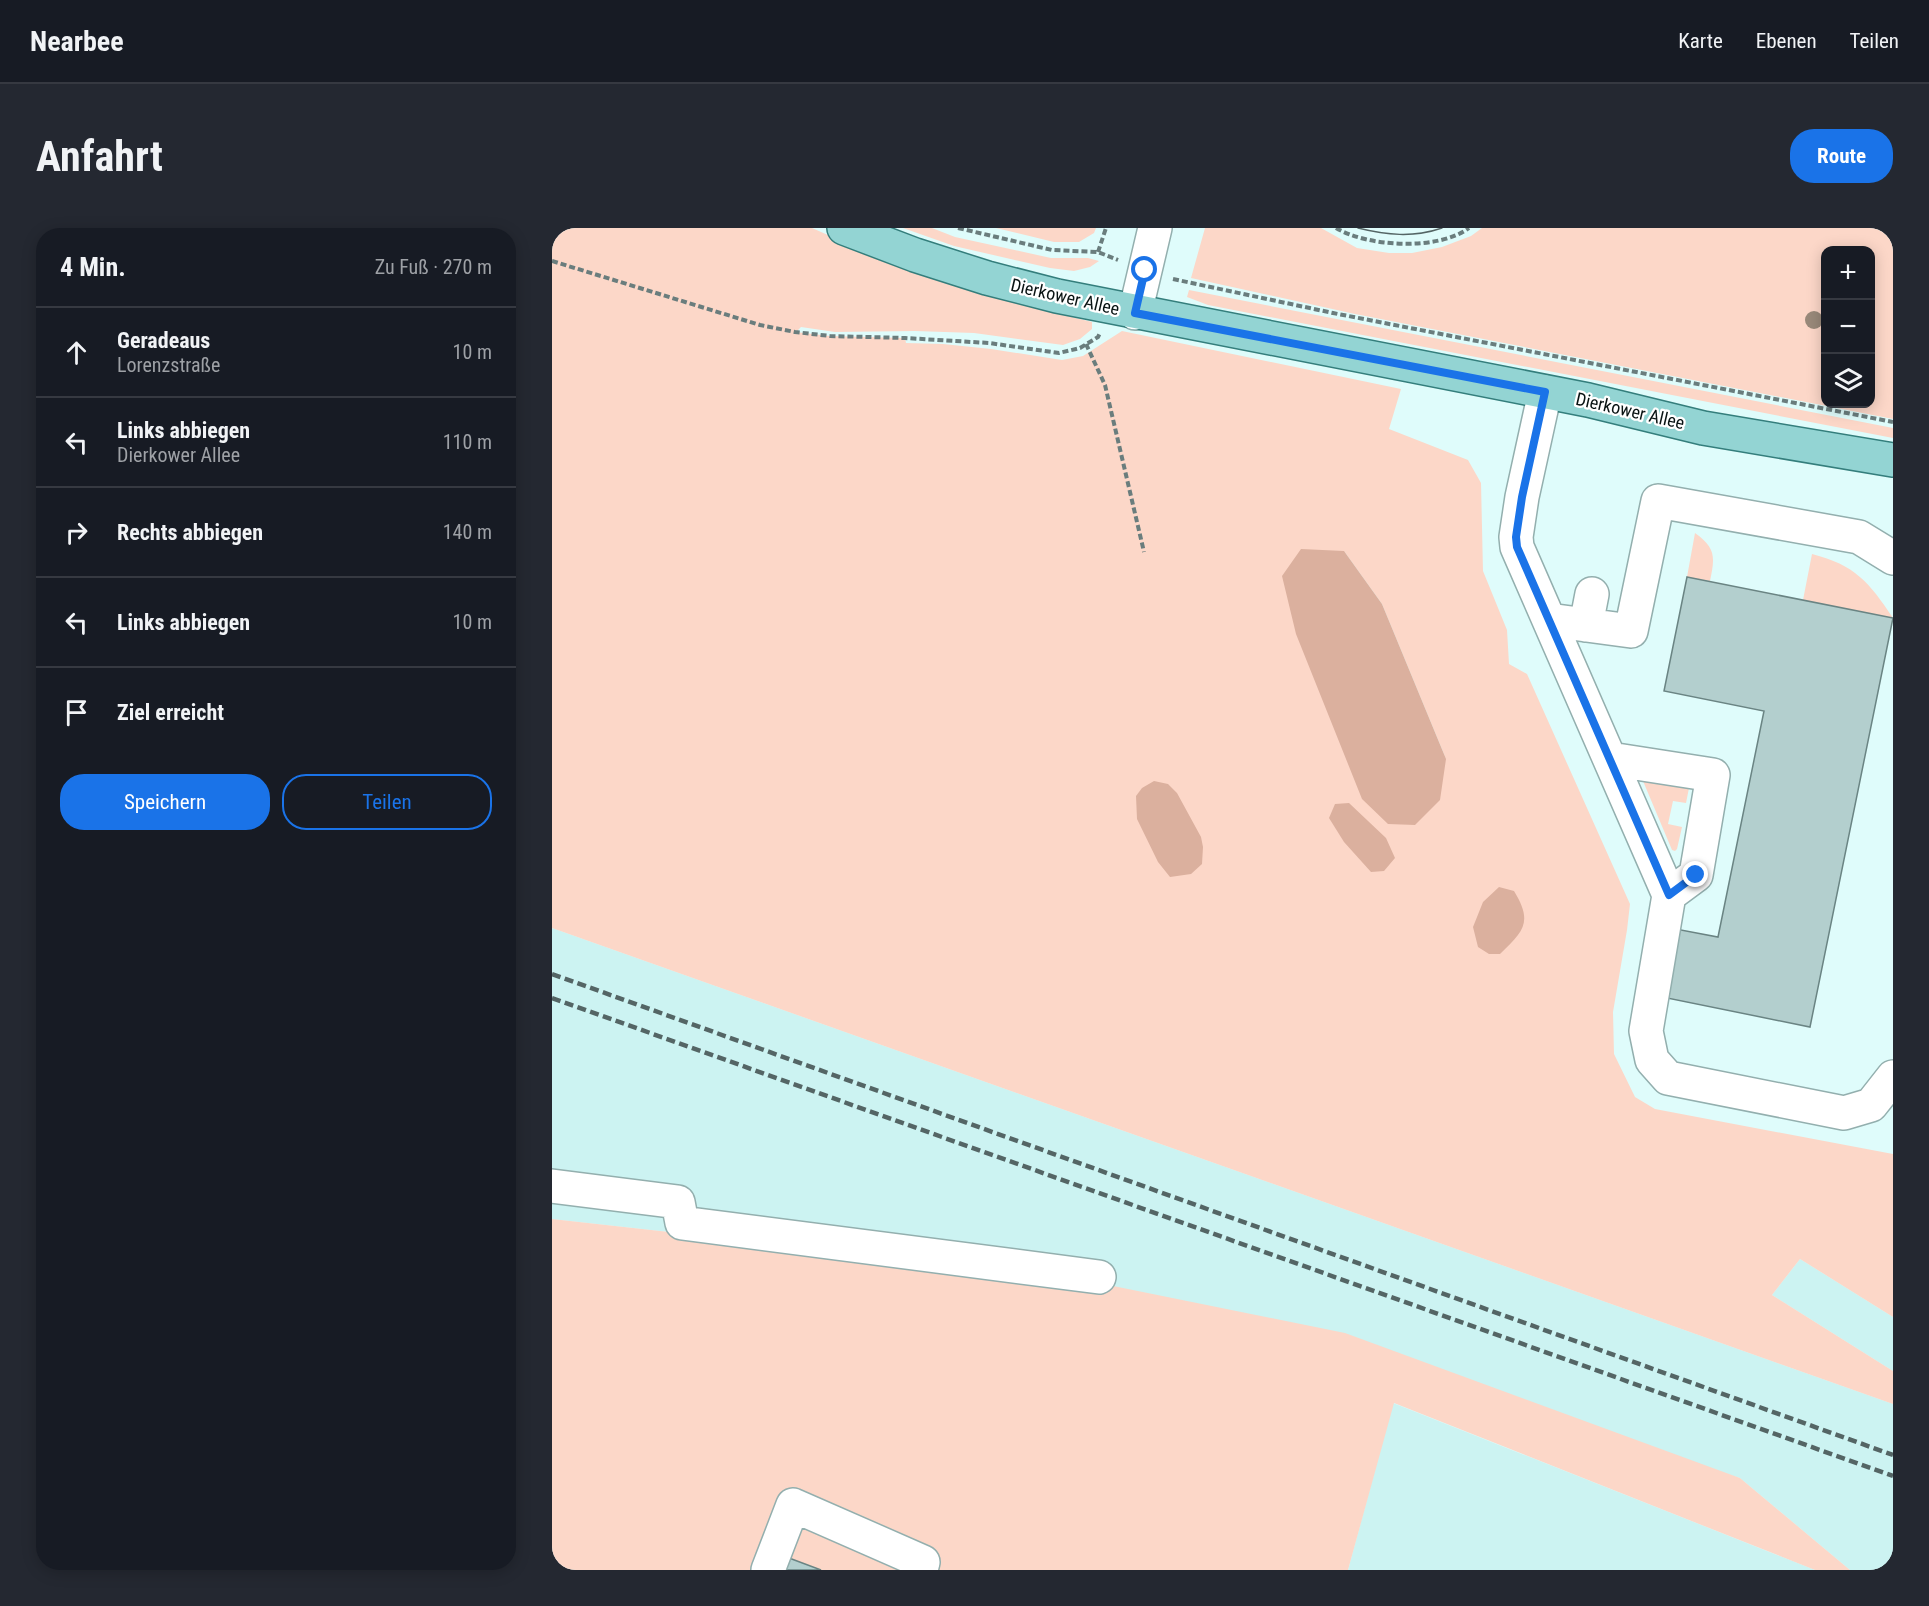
<!DOCTYPE html>
<html lang="de">
<head>
<meta charset="utf-8">
<style>
  :root { --surface:#171b24; --page:#242831; --text:#f1f3f6; --muted:#9ea1a6; --line:#363941; --accent:#1a73e8 }
  body { margin:0; font-family:"Roboto Condensed",sans-serif; background:var(--page); color:var(--text) }
  .controls { position:absolute; right:18px; top:18px; display:grid; overflow:hidden; border-radius:12px; box-shadow:0 3px 15px #0003 }
  .controls button { width:54px; height:54px; display:grid; place-items:center; padding:0; border:0; border-bottom:2px solid var(--line); background:var(--surface); color:var(--text); font:30px sans-serif }
  .stop { position:absolute; width:18px; height:18px; margin:-14px; border:4px solid #1a73e8; border-radius:50%; background:#fff }
  .stop.end { background:#1a73e8; border-color:#fff; box-shadow:0 2px 6px #0008 }
  .list { margin:0; padding:0; list-style:none }
  h2 { display:flex; justify-content:space-between; align-items:center; height:78px; margin:0; padding:0 24px; font-size:26px }
  h2 small { font-size:20px; font-weight:400; color:var(--muted) }
  .list li { display:grid; grid-template-columns:39px 1fr auto; gap:18px; align-items:center; box-sizing:border-box; height:90px; padding:0 24px; border-top:2px solid var(--line) }
  .list b { display:block; font-size:22px; white-space:nowrap }
  .list p { margin:0; font-size:20px; white-space:nowrap; color:var(--muted) }
  .list em { font-size:20px; font-style:normal; color:var(--muted) }
  .actions { display:flex; gap:12px; padding:18px 24px }
  .actions a { flex:1; padding:14px 0; border:2px solid var(--accent); border-radius:24px; text-align:center; font-size:21px; color:var(--accent) }
  .actions .main { background:var(--accent); color:#fff }
  .icon { flex:none; width:33px; height:33px; fill:none; stroke:currentColor; stroke-width:2; stroke-linecap:round; stroke-linejoin:round }
  .map { position:relative; flex:none; width:1341px; height:1342px; overflow:hidden; border-radius:24px }
  header { display:flex; align-items:center; gap:36px; box-sizing:border-box; height:84px; padding:0 30px; background:var(--surface); border-bottom:2px solid var(--line) }
  header strong { font-size:28px }
  nav { display:flex; gap:33px; margin-inline-start:auto; font-size:21px }
  .intro { display:flex; align-items:center; justify-content:space-between; box-sizing:border-box; height:144px; padding:0 36px }
  h1 { margin:0; font-size:42px }
  .button { padding:15px 27px; border-radius:24px; background:var(--accent); color:#fff; font-size:21px; font-weight:700 }
  main { display:flex; gap:36px; padding:0 36px }
  aside { flex:1; background:var(--surface); border-radius:24px; box-shadow:0 3px 15px #0003 }
  .map>svg:first-child { display:block }
  .built { fill:#ccf3f2 }
  .green { fill:#fcd7c8; fill-rule:evenodd }
  .water { fill:#dbb09e }
  .building { fill:#b3cfce; stroke:#6a8483; stroke-width:1.5 }
  .lines { fill:none; stroke-linecap:round; stroke-linejoin:round }
  .minor-casing { stroke:#93afae; stroke-width:36 }
  .major-casing { stroke:#347e7c; stroke-width:36 }
  .path { stroke:#6a7d7d; stroke-width:4; stroke-dasharray:6 3; stroke-linecap:butt }
  .minor { stroke:#fff; stroke-width:33 }
  .major { stroke:#93d4d3; stroke-width:33 }
  .tram { stroke:#546565; stroke-width:1.5 }
  .rail { stroke:#546565; stroke-width:4.5; stroke-dasharray:9 4.5; stroke-linecap:butt }
  .tree { fill:#99897a }
  .route { stroke:#1a73e8; stroke-width:8 }
  .labels { text-anchor:middle; stroke-width:4.5; stroke-linejoin:round; paint-order:stroke }
  .street-label { font-size:18px; fill:#091313; stroke:#fff }
</style>
</head>
<body>
<header>
<strong>Nearbee</strong>
<nav><a>Karte</a><a>Ebenen</a><a>Teilen</a></nav>
</header>
<div class="intro"><h1>Anfahrt</h1><a class="button">Route</a></div>
<main>
<aside>
<h2>4 Min.<small>Zu Fuß · 270 m</small></h2>
<ul class="list">
<li><svg class="icon" aria-label="ahead" viewBox="0 0 24 24"><path d="M12 20V5M6 11l6-6 6 6"/></svg><div><b>Geradeaus</b><p>Lorenzstraße</p></div><em>10 m</em></li>
<li><svg class="icon" aria-label="left" viewBox="0 0 24 24"><path d="M17 20v-9H6M10 6l-5 5 5 5"/></svg><div><b>Links abbiegen</b><p>Dierkower Allee</p></div><em>110 m</em></li>
<li><svg class="icon" aria-label="right" viewBox="0 0 24 24"><path d="M7 20v-9h11M14 6l5 5-5 5"/></svg><div><b>Rechts abbiegen</b></div><em>140 m</em></li>
<li><svg class="icon" aria-label="left" viewBox="0 0 24 24"><path d="M17 20v-9H6M10 6l-5 5 5 5"/></svg><div><b>Links abbiegen</b></div><em>10 m</em></li>
<li><svg class="icon" aria-label="arrive" viewBox="0 0 24 24"><path d="M6 21V4h12l-3 4 3 4H6"/></svg><div><b>Ziel erreicht</b></div></li>
</ul>
<div class="actions"><a class="main">Speichern</a><a>Teilen</a></div>
</aside>
<div class="map">
<svg width="1341" height="1342" viewBox="0 0 1341 1342">
  <rect width="100%" height="100%" fill="#dffcfb"/>
  <path class="built" d="M0,700L1341,1176V1342H1298L1188,1250L507,1047L0,991Z
    M1248,1031L1341,1089V1143L1220,1067Z
    M841,1175L1263,1342H796Z"/>
  <path class="green" d="M0,0H260L344,37L436,68L540,94V101L528,111L511,117L422,105L363,103L283,104L249,99L244,104L278,108L353,110L354,115L391,116L439,121L510,132L531,128L570,103L849,161L837,201L916,232L929,255L931,343L955,402L957,436L975,446L1078,676L1075,702L1061,784L1062,826L1083,869L1103,881L1341,926V1089L1248,1031L1220,1067L1341,1143V1176L0,700ZM792,323L830,376L894,531Z
    M351,0H380L403,9L499,30H536L547,33L538,39L522,43L498,40L402,18Z
    M444,0H544L542,5L527,14H502Z
    M653,0H769L805,20L837,25H860L890,19L919,8L930,0H1341V191L803,86L639,50ZM1274,22H1318V176H1274Z
    M637,62L1341,200V210L656,77L635,69Z
    M1143,305C1164,320 1163,329 1158,353L1135,349Z
    M1260,326C1303,337 1317,354 1341,390L1251,372Z
    M1096,552L1137,560L1134,575L1121,573L1116,596L1130,599L1125,621L1123,623L1120,622L1091,553Z
    M0,991L507,1047L793,1105L1188,1250L1298,1342H1263L842,1175L796,1342H0Z"/>
  <path class="water" d="M749,321L792,323L830,376L894,531L888,572L863,597L836,596L810,571L744,406L730,348Z
    M602,553L616,556L625,565L649,609L651,619L650,636L639,646L618,649L606,634L585,591L584,568L590,560Z
    M797,575L834,610L843,630L832,643L819,644L792,614L777,590L783,576Z
    M947,659L962,663C981,694 972,703 948,726H937L926,719L921,699L931,674Z"/>
  <path class="building" d="M1135,349L1341,390L1258,799L1110,769L1124,701L1166,709L1212,483L1112,463Z
    M237,1330L269,1342H232Z"/>
  <g class="lines">
    <g class="minor-casing">
      <path id="minor" d="M583,85L603,0
        M993,164L970,269L964,309L965,319L1117,667L1094,803L1100,832L1116,850L1292,885L1319,877L1341,849
        M997,392L1079,403L1106,273L1307,309L1341,330
        M1034,397L1040,366
        M1058,531L1161,547L1144,647L1117,667
        M0,958L126,974L130,995L547,1049
        M216,1342L241,1277L371,1334L369,1342"/>
    </g>
    <g class="major-casing">
      <path id="major" d="M292,0L363,27L435,50L505,68L1036,172L1151,200L1341,232"/>
    </g>
    <path class="path" d="M406,0L500,22L546,24L566,32
      M784,0C816,19 886,23 917,0
      M546,24L554,0
      M0,33L208,97L243,104L278,108L353,110L437,115L507,125L528,120L546,109L548,105
      M621,51L781,85L1341,194
      M534,116L553,157L592,324"/>
    <use href="#minor" class="minor"/>
    <use href="#major" class="major"/>
    <path class="tram" d="M806,0C834,7 861,10 890,0"/>
    <path class="rail" d="M0,746L1341,1227
      M0,770L1341,1248"/>
  </g>
  <circle class="tree" cx="1262" cy="92" r="9"/>
  <g class="lines">
    <path class="route" d="M593,42L583,85L993,164L970,269L964,309L965,319L1117,667L1144,647"/>
  </g>
  <g class="labels">
    <g class="street-label">
      <text transform="translate(513 69) rotate(13)" y="6">Dierkower Allee</text>
      <text transform="translate(1078 183) rotate(13)" y="6">Dierkower Allee</text>
    </g>
  </g>
</svg>
<div class="controls">
<button>+</button>
<button>−</button>
<button><svg class="icon" aria-label="layers" viewBox="0 0 24 24"><path d="M12 4l9 5-9 5-9-5zM3 14l9 5 9-5"/></svg></button>
</div>
<div class="stop" style="left:593px;top:42px"></div>
<div class="stop end" style="left:1144px;top:647px"></div>
</div>
</main>
</body>
</html>
